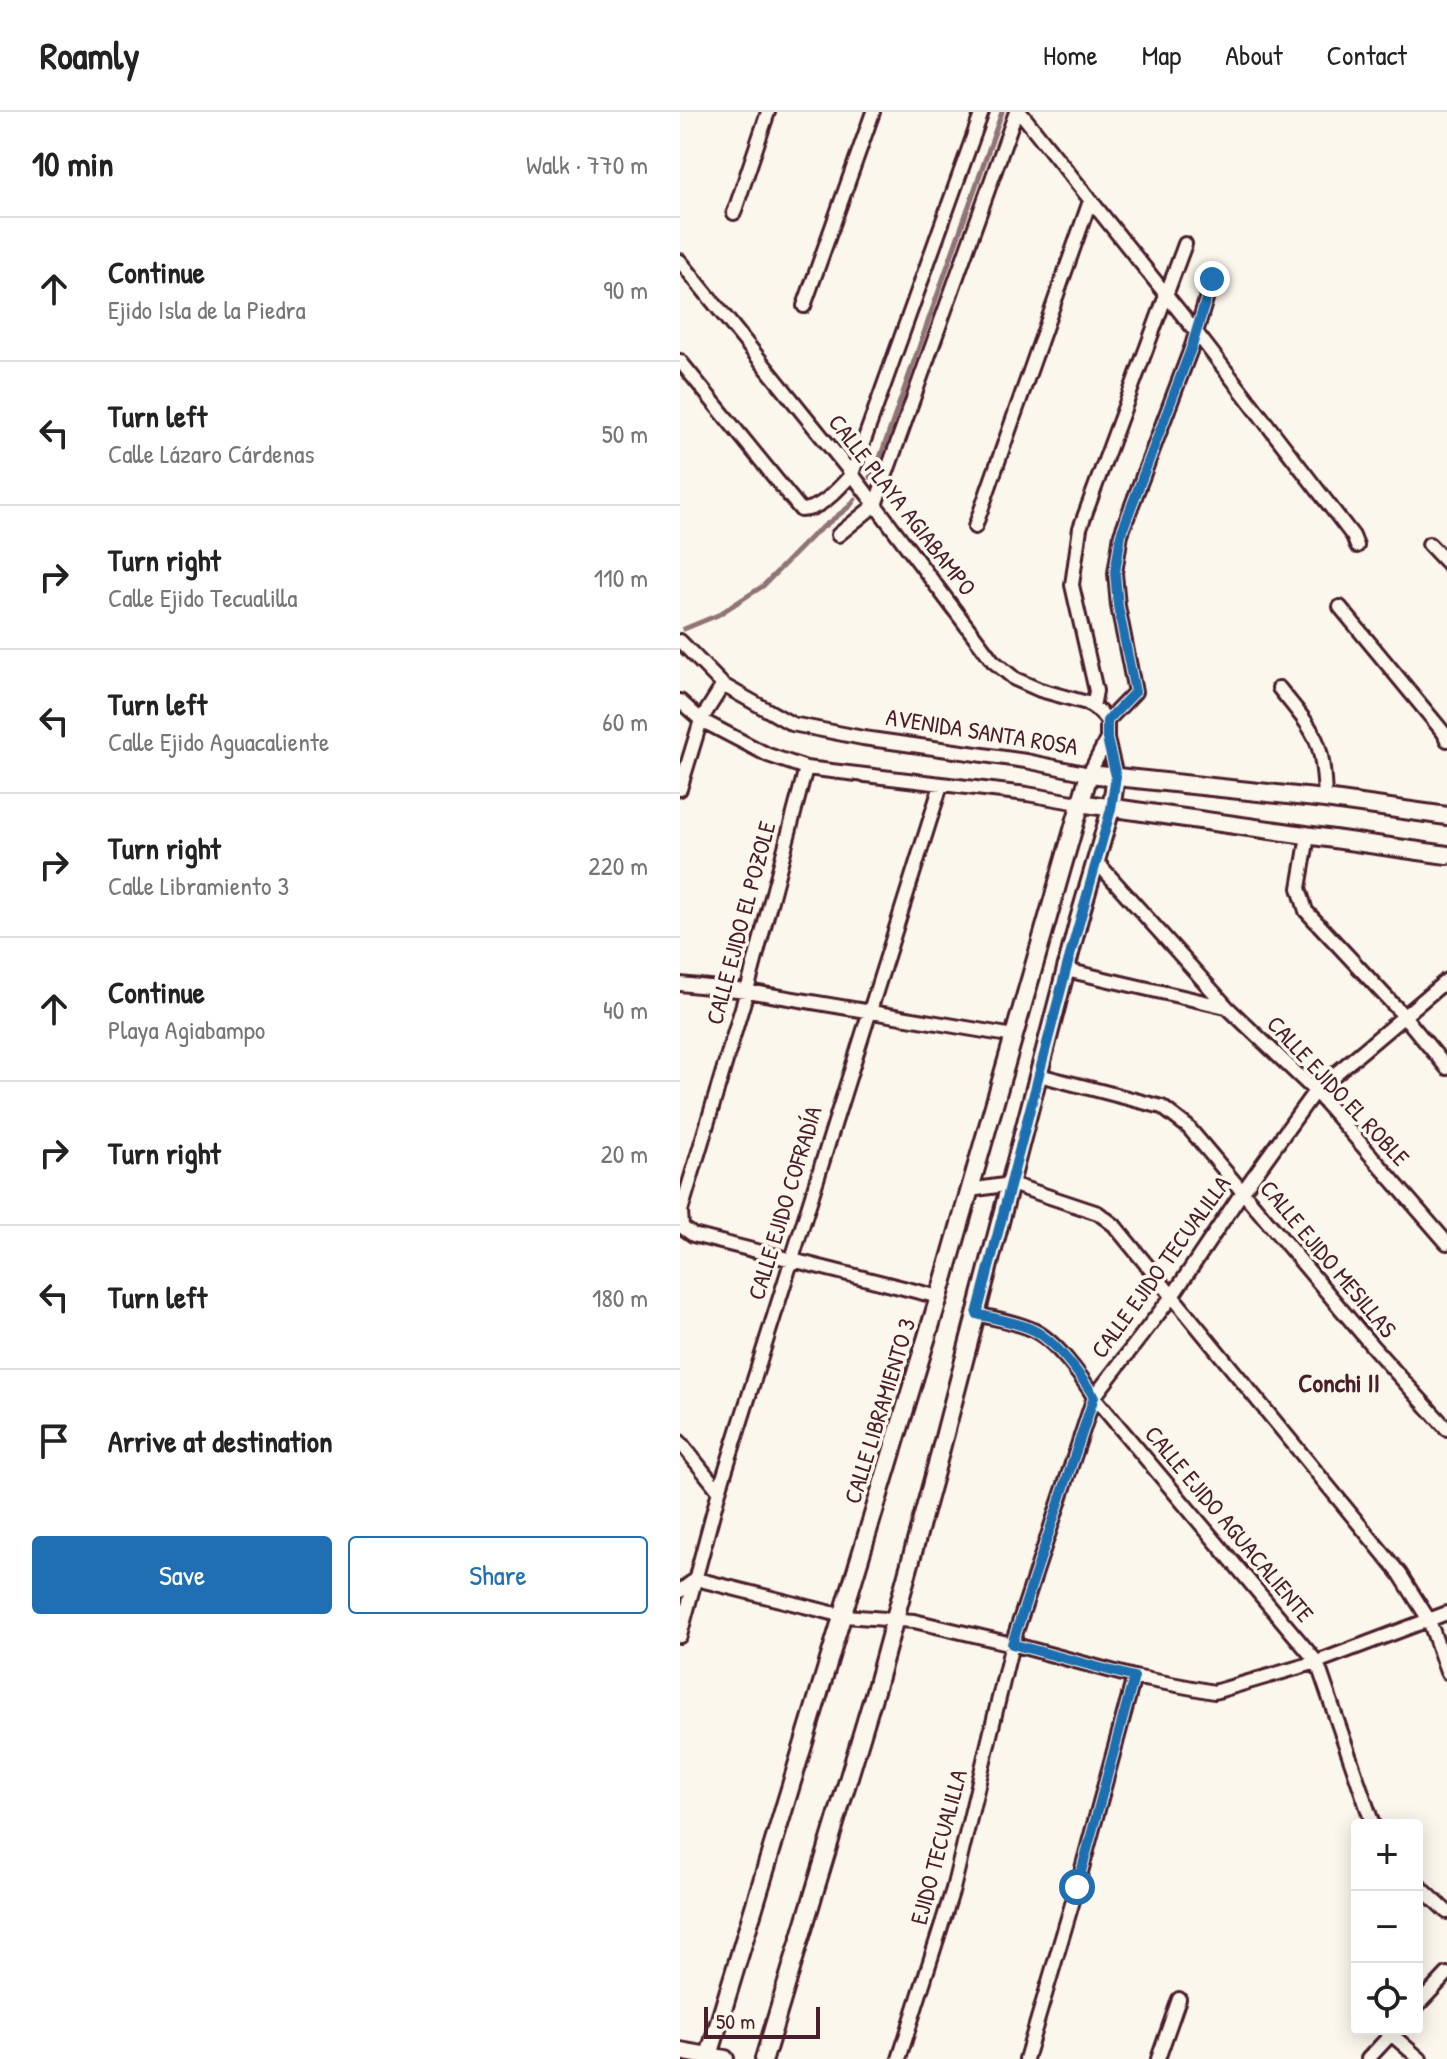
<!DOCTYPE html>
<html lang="en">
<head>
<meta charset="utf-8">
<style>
  :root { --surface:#fff; --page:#f6f6f6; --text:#222; --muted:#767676; --line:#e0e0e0; --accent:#1f6fb2 }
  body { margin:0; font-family:"Patrick Hand",sans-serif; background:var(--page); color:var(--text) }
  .controls { position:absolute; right:24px; bottom:24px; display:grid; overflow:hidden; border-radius:8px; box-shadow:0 4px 20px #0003 }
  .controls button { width:72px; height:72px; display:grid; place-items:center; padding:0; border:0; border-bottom:2px solid var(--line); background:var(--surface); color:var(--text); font:40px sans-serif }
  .scale { position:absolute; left:24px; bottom:20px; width:116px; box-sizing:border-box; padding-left:8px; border:4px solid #4a1f2b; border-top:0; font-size:22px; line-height:28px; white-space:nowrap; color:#4a1f2b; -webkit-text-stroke:6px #fbf7ec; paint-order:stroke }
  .stop { position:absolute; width:24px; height:24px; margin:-18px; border:6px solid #1f6fb2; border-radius:50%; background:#fff }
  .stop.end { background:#1f6fb2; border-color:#fff; box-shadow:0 2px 8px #0008 }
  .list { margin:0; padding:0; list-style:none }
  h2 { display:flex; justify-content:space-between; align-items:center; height:104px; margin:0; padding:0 32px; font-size:34px }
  h2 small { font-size:26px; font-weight:400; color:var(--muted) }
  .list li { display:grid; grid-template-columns:52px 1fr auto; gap:24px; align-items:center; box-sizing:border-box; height:144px; padding:0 32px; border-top:2px solid var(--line) }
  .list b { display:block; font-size:30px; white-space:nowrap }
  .list p { margin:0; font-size:26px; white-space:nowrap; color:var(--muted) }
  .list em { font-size:26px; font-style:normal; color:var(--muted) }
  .actions { display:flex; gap:16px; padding:24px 32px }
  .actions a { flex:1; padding:18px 0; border:2px solid var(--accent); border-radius:8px; text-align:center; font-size:28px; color:var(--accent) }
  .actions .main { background:var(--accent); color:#fff }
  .icon { flex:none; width:44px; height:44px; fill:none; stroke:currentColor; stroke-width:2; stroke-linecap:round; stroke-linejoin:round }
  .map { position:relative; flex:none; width:767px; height:1947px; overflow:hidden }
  header { display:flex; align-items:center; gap:48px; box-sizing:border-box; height:112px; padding:0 40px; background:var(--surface); border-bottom:2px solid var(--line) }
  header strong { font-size:38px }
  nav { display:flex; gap:44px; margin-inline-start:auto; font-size:28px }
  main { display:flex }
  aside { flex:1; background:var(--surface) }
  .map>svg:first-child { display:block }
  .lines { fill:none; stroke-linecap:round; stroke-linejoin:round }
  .stream { stroke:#907477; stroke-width:5 }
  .minor-casing { stroke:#4a1f2b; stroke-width:18 }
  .tertiary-casing { stroke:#4a1f2b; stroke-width:22 }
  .minor { stroke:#fbf7ec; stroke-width:12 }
  .tertiary { stroke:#fbf7ec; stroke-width:16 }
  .route { stroke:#1f6fb2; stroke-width:10 }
  .labels { text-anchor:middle; stroke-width:7; stroke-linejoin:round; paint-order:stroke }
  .street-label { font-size:24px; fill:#4a1f2b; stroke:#fbf7ec }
  .neighbourhood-label { font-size:26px; font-weight:bold; fill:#4a1f2b; stroke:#fbf7ec }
</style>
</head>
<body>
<header>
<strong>Roamly</strong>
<nav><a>Home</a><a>Map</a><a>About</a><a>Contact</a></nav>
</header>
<main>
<aside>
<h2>10 min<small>Walk · 770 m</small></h2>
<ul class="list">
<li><svg class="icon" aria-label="ahead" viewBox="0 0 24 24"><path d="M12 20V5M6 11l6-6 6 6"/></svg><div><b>Continue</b><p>Ejido Isla de la Piedra</p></div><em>90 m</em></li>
<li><svg class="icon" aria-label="left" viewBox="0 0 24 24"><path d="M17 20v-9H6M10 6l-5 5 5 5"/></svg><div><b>Turn left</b><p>Calle Lázaro Cárdenas</p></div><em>50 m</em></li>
<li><svg class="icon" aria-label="right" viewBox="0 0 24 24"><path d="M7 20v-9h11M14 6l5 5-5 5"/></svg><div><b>Turn right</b><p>Calle Ejido Tecualilla</p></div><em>110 m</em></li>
<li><svg class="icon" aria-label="left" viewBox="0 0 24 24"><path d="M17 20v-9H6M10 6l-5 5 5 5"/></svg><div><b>Turn left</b><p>Calle Ejido Aguacaliente</p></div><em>60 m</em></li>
<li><svg class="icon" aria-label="right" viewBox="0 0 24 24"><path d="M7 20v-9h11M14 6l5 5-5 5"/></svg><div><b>Turn right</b><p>Calle Libramiento 3</p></div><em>220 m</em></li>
<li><svg class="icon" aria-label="ahead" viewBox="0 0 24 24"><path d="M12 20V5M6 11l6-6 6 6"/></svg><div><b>Continue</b><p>Playa Agiabampo</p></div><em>40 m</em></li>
<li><svg class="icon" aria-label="right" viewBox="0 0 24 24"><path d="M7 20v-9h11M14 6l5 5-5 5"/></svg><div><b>Turn right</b></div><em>20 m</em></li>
<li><svg class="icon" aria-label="left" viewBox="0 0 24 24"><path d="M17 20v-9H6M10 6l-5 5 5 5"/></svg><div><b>Turn left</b></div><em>180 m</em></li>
<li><svg class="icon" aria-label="arrive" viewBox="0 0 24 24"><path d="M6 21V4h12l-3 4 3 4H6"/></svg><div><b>Arrive at destination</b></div></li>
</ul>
<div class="actions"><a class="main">Save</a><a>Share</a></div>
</aside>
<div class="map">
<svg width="767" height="1947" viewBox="0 0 767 1947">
  <rect width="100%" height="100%" fill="#fbf7ec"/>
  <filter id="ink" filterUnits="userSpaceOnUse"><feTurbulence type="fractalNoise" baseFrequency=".0125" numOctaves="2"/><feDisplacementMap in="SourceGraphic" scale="16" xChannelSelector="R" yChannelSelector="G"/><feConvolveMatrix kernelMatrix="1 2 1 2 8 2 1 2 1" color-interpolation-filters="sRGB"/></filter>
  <g filter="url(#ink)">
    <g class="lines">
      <path class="stream" d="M190,365L196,357L322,0
        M4,517L38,503L83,474L134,422L170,394L175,387"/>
      <g class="minor-casing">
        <path id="minor" d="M340,0L516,220L673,424L677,434
          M54,101L88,0
          M0,149L172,362L313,549L335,567L360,578L407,591L420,600L427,609V627L436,664
          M124,194L193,0
          M0,249L121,398C141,398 159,376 172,362L302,0
          M295,415L410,89
          M158,423L195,393L336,0
          M749,432L767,451
          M660,495L764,621L767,628
          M0,529L43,573L112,612L183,626L346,649L409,662L427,627
          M599,576C636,622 643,626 645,687
          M0,589L21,608L88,643L126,656L347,682L399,691
          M413,595L416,579L392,473L400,416L505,132
          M427,609L455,580L438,494L435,461L441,422L512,234L532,167
          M126,656L67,879L1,1099L2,1115L13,1123L259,1185
          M0,677L21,608L43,573
          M628,724L619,776L626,799L724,904L767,956
          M416,749L547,895L635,979L767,1131
          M386,858L546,895
          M0,872L67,879L334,924
          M359,963L482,995L508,1015L693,1235L767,1317
          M290,1078L331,1072L418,1101L434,1113L720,1462L749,1508L767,1560
          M297,1202C315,1207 337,1210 353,1218C375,1228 402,1265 414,1285L637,1550L693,1713
          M0,1330L39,1379
          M0,1479L16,1467L164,1504L234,1509L332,1532L454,1565L534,1580L637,1550L767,1501
          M0,1524L39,1379L261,673
          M737,1772L767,1800
          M737,1894L767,1862
          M711,1922L740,1947
          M219,1947L273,1777L332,1532L414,1285L493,1183L563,1079L635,979L767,868
          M346,1947L397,1775L454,1565
          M478,1947L499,1887
          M688,1947L716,1917"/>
      </g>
      <g class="tertiary-casing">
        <path id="tertiary" d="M399,691L767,743
          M0,1939L45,1947
          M28,1947L259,1185L409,662L645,687L767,704
          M84,1947L197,1572L256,1356L399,807L431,697L436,664"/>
      </g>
      <use href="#minor" class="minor"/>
      <use href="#tertiary" class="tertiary"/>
    </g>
  </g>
  <g class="lines" filter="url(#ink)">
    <path class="route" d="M397,1775L454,1565L332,1532L414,1285C402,1265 375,1228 353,1218C337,1210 315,1207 297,1202L386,858L431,697L436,664L427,627V609L455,580L438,494L435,461L441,422L512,234L532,167"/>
  </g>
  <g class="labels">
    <g class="street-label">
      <text transform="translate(222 393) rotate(52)" y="8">CALLE PLAYA AGIABAMPO</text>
      <text transform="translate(302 620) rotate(9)" y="8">AVENIDA SANTA ROSA</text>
      <text transform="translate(61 811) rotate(-75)" y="8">CALLE EJIDO EL POZOLE</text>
      <text transform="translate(658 979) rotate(47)" y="8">CALLE EJIDO EL ROBLE</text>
      <text transform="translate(105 1091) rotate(-73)" y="8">CALLE EJIDO COFRADÍA</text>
      <text transform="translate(648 1147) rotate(50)" y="8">CALLE EJIDO MESILLAS</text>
      <text transform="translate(481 1155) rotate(-54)" y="8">CALLE EJIDO TECUALILLA</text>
      <text transform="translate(200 1299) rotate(-73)" y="8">CALLE LIBRAMIENTO 3</text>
      <text transform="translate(549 1412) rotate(50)" y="8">CALLE EJIDO AGUACALIENTE</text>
      <text transform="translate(259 1735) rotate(-75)" y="8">EJIDO TECUALILLA</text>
    </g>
    <g class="neighbourhood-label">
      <text x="659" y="1280">Conchi II</text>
    </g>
  </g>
</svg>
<div class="controls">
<button>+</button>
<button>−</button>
<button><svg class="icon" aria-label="locate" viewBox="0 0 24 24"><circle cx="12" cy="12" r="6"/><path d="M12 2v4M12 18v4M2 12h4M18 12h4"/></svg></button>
</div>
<div class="scale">50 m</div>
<div class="stop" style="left:397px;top:1775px"></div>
<div class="stop end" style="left:532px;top:167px"></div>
</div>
</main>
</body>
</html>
